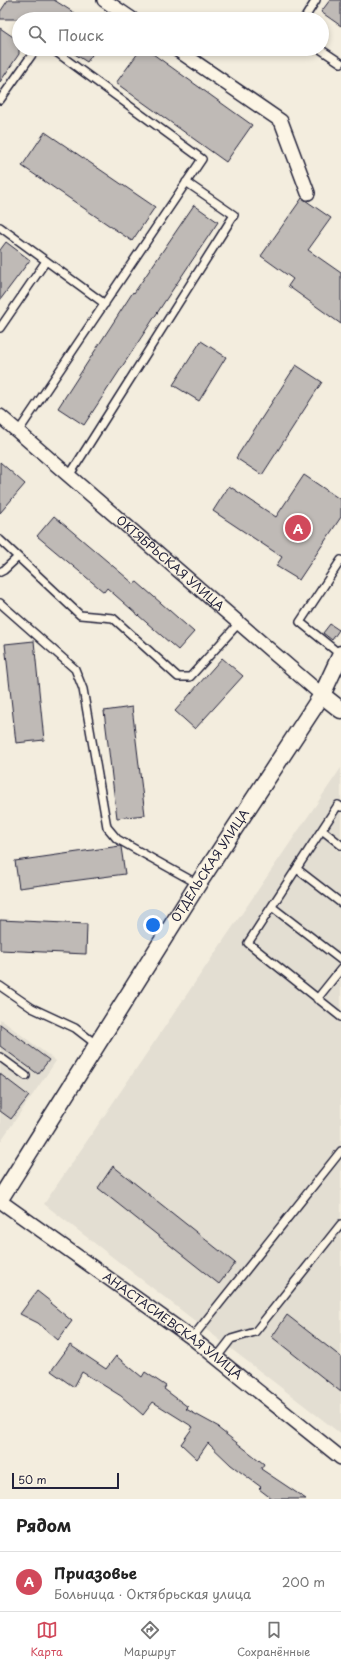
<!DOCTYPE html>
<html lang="ru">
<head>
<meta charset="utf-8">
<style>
  :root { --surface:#fff; --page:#f6f6f6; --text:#222; --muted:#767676; --line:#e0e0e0; --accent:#d1495b }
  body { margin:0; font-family:"Playpen Sans",sans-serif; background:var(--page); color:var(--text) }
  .scale { position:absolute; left:12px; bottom:10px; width:107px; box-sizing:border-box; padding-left:4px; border:2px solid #22223b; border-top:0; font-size:11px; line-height:14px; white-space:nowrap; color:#22223b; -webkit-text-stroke:3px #fcf5e5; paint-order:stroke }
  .you { position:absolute; left:153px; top:925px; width:14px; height:14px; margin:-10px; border:3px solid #fff; border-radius:50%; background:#1a73e8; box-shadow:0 0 0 6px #1a73e833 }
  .badge { display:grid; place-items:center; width:26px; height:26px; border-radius:50%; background:var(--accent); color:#fff; font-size:13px; font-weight:700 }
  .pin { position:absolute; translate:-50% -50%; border:2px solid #fff; box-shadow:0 1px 4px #0006 }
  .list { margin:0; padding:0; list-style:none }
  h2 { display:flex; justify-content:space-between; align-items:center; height:52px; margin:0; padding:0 16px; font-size:17px }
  h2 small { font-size:13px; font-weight:400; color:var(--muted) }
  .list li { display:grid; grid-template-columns:26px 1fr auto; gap:12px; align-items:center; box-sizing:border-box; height:60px; padding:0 16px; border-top:1px solid var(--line) }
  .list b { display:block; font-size:15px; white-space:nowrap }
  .list p { margin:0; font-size:13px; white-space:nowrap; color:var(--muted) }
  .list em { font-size:13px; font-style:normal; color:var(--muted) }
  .icon { flex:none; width:22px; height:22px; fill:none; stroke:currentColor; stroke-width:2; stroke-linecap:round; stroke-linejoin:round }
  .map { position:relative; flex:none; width:341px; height:1499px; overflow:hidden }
  .search { position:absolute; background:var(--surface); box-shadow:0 2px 6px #0003; left:12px; right:12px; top:12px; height:44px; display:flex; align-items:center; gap:10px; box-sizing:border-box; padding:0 14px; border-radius:22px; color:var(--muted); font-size:15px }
  .sheet { height:112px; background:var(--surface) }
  nav { display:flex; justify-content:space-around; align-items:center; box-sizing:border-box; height:56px; border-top:1px solid var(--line); background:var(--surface); font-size:11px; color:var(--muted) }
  nav a { display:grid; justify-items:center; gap:2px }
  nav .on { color:var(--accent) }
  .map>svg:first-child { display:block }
  .built { fill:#e3ded2 }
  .building { fill:#bfbab6; stroke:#22223b }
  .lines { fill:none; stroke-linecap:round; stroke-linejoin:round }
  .service-casing { stroke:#22223b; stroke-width:10 }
  .minor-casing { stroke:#22223b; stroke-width:16 }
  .tertiary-casing { stroke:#22223b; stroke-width:19 }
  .service { stroke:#fcf5e5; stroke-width:7 }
  .minor { stroke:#fcf5e5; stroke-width:13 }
  .tertiary { stroke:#fcf5e5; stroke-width:16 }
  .labels { text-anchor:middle; stroke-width:4; stroke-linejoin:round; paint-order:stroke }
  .street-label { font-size:12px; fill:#22223b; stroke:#fcf5e5 }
</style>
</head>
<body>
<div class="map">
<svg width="341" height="1499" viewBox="0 0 341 1499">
  <rect width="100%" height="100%" fill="#f3edde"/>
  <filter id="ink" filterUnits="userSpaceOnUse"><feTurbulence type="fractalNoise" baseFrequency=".025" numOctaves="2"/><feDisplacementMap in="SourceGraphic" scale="8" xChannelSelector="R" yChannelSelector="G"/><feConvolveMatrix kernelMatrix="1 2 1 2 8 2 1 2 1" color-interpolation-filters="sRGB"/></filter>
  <g filter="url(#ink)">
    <path class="built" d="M341,768V1434L44,1204Z
      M0,1019L56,1061L0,1142Z"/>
    <path class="building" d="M8,0H54L84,19H0V12Z
      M330,0H341V26L321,12Z
      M0,28L19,41V54L0,82Z
      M67,49H96L87,62Z
      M141,49H146L252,125L226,162L116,83Z
      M45,132L155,207L132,241L22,166Z
      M302,198L331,218L308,250L341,273V324L288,286L293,279L261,256Z
      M194,205L218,222L165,301L84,425L58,408L133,292L134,293Z
      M6,242L30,260L0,300V250Z
      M201,341L226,357L199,401L173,385Z
      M296,365L322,382L262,475L236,458Z
      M0,462L25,484L0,513Z
      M304,475L341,500V517L299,580L276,566L282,557L213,511L229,486L276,517Z
      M54,516L134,584L137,582L194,632L178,650L107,588L104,592L37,536Z
      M330,624L339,630L332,640L323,633Z
      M34,641L44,740L16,743L5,644Z
      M222,658L243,676L195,729L175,711Z
      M132,707L145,815L117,818L104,711Z
      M120,846L121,847L125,874L19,888L15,861Z
      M0,920L87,924L86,954L0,950Z
      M0,1024L49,1060L38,1074L0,1046Z
      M0,1074L29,1096L11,1119L0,1111Z
      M113,1166L235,1263L219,1284L98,1188Z
      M37,1291L51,1302L50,1303L72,1321L58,1340L38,1323L20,1314Z
      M287,1315L341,1357V1392L272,1337Z
      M70,1345L106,1369L116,1356L142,1377L145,1372L166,1386L164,1389L188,1407L186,1409L219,1427L218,1428L264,1464L261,1469L306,1499H272L259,1489L261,1487L231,1465L208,1443L197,1459L181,1444L193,1427L153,1402L143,1415L121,1396L82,1372L74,1387L51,1371Z"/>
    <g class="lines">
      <g class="service-casing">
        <path id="service" d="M304,19L316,0
          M320,49L341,63
          M0,100L36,49
          M0,227L105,304
          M0,328L46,261
          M18,432L202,159L52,49
          M69,476L234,215L186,182
          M0,540L80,615L113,618L178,677H190L239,623
          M0,572L4,570L18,557
          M0,603L75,669L83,689L107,827L117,839L198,884
          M341,655L300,622L341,560
          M341,807L338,805L248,943L341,1017
          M322,830L341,845
          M297,869L341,903
          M272,907L341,960
          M0,986L32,1008L75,1028L97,1045
          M317,999L341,969
          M0,1057L26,1076
          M192,1338L341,1151
          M217,1357L231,1339L255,1332L341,1224"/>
      </g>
      <g class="minor-casing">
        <g id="minor">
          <path d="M104,0L132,19"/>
          <path d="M176,49L281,121L308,193"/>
          <path id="s1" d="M0,416L322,695"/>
          <path id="s2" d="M0,1201L192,1338L341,1458"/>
        </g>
      </g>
      <g class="tertiary-casing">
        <g id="tertiary">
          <path d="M322,695L341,710"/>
          <path id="s3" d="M0,1199L198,884L322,695L341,654"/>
        </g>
      </g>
      <use href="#service" class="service"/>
      <use href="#minor" class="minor"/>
      <use href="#tertiary" class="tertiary"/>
    </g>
  </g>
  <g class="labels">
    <g class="street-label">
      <text dy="4" stroke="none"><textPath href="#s1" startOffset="225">ОКТЯБРЬСКАЯ УЛИЦА</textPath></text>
      <text dy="4" stroke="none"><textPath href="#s3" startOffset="394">ОТДЕЛЬСКАЯ УЛИЦА</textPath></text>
      <text dy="4" stroke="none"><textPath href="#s2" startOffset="213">АНАСТАСИЕВСКАЯ УЛИЦА</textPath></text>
    </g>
  </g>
</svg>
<div class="scale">50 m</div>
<div class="you"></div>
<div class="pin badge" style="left:298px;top:528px">A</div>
<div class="search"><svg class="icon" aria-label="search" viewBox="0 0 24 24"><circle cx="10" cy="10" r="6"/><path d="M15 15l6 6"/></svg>Поиск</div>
</div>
<section class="sheet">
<h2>Рядом<small></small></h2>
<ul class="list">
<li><span class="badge">A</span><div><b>Приазовье</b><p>Больница · Октябрьская улица</p></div><em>200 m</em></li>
</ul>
</section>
<nav>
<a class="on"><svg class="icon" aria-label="map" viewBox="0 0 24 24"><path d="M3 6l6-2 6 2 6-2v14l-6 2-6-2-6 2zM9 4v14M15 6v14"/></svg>Карта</a>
<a><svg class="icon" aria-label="directions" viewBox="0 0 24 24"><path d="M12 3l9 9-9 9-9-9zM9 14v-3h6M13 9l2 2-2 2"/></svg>Маршрут</a>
<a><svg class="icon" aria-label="saved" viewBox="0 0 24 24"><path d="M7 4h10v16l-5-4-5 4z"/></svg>Сохранённые</a>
</nav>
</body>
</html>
